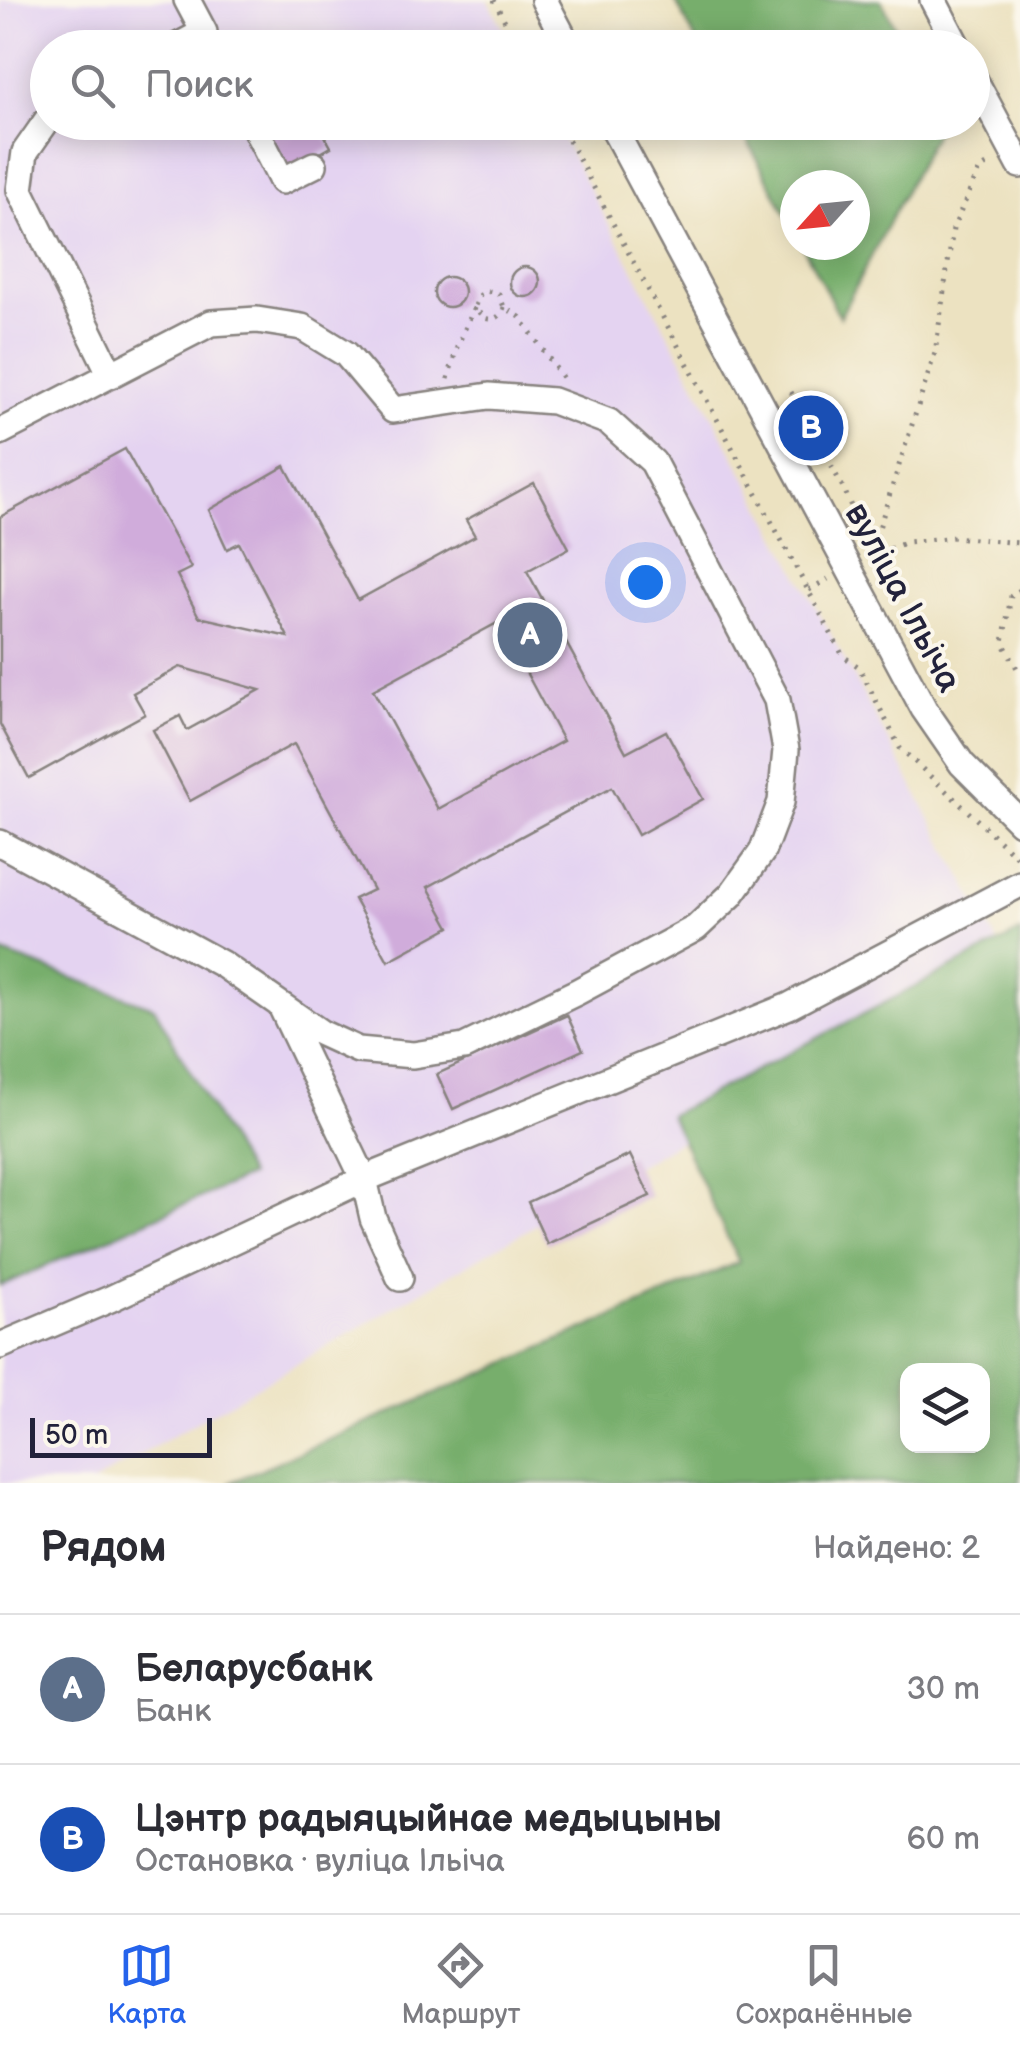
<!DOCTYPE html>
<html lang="ru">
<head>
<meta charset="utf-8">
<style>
  :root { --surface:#fff; --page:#f7f7f7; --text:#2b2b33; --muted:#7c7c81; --line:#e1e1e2; --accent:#2563eb }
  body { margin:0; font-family:"Balsamiq Sans",sans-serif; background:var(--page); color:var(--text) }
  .controls { position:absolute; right:30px; bottom:30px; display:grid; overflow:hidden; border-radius:20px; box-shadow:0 5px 25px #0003 }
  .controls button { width:90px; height:90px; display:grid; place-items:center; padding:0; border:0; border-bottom:2px solid var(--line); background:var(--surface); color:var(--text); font:50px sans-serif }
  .compass { position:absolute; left:780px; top:170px; width:90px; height:90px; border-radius:50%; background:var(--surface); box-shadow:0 5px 25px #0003; rotate:243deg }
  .scale { position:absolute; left:30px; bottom:25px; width:182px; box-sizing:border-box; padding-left:10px; border:5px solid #22223b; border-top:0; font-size:28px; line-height:35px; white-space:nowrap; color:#22223b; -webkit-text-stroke:8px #fbf7ec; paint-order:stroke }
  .you { position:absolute; left:645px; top:582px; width:35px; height:35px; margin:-25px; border:8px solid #fff; border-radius:50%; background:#1a73e8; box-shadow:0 0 0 15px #1a73e833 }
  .badge { display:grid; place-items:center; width:65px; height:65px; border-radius:50%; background:var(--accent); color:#fff; font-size:32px; font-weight:700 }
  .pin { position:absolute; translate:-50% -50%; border:5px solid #fff; box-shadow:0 2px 10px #0006 }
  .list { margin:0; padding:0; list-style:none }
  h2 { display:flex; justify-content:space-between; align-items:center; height:130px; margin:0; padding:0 40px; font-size:42px }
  h2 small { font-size:32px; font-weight:400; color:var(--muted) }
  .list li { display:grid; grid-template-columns:65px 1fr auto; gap:30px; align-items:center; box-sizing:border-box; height:150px; padding:0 40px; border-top:2px solid var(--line) }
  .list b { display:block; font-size:38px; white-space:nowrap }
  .list p { margin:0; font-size:32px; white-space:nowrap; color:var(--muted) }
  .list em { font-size:32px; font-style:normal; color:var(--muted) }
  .icon { flex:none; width:55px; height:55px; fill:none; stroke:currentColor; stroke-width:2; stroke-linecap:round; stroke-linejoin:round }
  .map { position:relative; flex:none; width:1020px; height:1483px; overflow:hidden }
  .search { position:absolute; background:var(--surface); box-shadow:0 5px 25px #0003; left:30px; right:30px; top:30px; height:110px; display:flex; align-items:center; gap:25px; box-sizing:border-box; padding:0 35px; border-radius:55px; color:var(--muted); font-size:38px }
  .sheet { height:430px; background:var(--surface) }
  nav { display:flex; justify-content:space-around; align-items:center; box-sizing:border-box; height:140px; border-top:2px solid var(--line); background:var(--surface); font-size:28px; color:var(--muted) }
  nav a { display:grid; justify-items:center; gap:5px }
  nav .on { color:var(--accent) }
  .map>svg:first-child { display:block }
  .built { fill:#e4d3f1 }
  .forest { fill:#77ae6c; stroke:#4c6854; stroke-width:2.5; fill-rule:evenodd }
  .building { fill:#d0acdb; fill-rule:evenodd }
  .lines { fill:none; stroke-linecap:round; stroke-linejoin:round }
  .minor-casing { stroke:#87827e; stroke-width:30 }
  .path { stroke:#87827e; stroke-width:5; stroke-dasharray:2.5 8; stroke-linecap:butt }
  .minor { stroke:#fff; stroke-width:25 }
  .labels { text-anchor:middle; stroke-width:8; stroke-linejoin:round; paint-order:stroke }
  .street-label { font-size:35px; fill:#22223b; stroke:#fbf7ec }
</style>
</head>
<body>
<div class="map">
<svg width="1020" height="1483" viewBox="0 0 1020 1483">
  <rect width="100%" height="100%" fill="#fbf7ec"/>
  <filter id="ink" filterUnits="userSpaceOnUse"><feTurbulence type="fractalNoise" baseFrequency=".01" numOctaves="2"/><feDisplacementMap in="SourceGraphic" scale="20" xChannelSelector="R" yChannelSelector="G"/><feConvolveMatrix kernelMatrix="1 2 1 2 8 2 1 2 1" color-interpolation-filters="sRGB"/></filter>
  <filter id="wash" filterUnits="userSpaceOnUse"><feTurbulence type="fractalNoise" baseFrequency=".0048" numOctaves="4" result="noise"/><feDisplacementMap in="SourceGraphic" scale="40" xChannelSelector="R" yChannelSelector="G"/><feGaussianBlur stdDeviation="2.25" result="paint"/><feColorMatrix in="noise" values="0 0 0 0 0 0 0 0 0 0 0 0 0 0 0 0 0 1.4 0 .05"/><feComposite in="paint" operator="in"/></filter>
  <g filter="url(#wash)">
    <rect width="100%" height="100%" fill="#ece2c1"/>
    <path class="built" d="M0,0H488L513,47L48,48V122L554,123L1003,953L92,1483H0Z"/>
    <path class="forest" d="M675,0H881L906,47H699Z
      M738,123H940L840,317L802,245H855V185H795V231Z
      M1020,932V1483H229L739,1262L670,1115ZM982,1370V1446H908V1370Z
      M0,952L154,1007L249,1176L0,1286Z"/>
    <g id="blocks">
      <path class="building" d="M262,122H317L331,147L289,171Z
        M510 282a15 15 0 1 1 30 0a15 15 0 1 1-30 0Z
        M434 292a15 15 0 1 1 30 0a15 15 0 1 1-30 0Z
        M125,449L191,568L177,575L199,617L288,637L239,543L227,549L209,510L285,466L358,600L475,536L466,520L534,483L569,548L527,571L626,752L666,731L703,799L638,835L612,787L428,887L450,927L388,961L354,899L373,890L294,744L190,801L153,730L180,716L187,730L260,690L180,667L133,693L145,714L29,778L0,724V517ZM499,622L563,741L438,809L373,690Z
        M567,1015L583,1050L453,1109L437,1074Z
        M630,1155L650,1196L547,1244L528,1202Z"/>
    </g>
  </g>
  <g filter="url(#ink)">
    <use href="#blocks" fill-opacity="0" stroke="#87827e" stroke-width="2.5"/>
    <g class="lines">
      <g class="minor-casing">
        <path id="minor" d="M544,0L569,48
          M933,0L958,48
          M174,48L204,32L187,0
          M972,75L1020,165
          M48,119L25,152L20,190L111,375
          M252,122L282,181L314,165
          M610,122L924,709L962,764L1020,822
          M0,432L211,323L257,320L302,327L346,354L393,410L489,396L553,401L609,422L653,462L777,700L786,750L781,802L762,852L731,895L696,928L577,992L464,1047L413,1055L358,1050L321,1033L222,964L0,843
          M282,1008L364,1179L373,1218L400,1278
          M0,1346L110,1299L364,1179L789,1006L1020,884"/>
      </g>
      <path class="path" d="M494,0L519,48
        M559,122L843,656L859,667L900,748L1020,860
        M504,307C501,318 492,322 482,317L475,306L478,297L485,291L499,294L504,307L520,317L564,380
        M448,379L457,347L475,306
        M791,392L845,491L864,541
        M870,556L935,353L953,229L979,170L990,163
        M870,556L907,542L954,537L1020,543
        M809,590L828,579
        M1020,590L1011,596L1003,642L1020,674"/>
      <use href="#minor" class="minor"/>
    </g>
  </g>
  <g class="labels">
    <g class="street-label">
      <text transform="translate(904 597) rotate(62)" y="12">вуліца Ільіча</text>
    </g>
  </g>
</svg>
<div class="controls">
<button><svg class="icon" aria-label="layers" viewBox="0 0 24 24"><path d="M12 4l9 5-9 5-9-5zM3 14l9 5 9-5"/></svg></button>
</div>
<svg class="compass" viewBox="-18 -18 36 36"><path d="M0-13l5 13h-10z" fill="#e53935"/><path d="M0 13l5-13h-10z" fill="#7c7c81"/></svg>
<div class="scale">50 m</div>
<div class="you"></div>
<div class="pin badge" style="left:530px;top:635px;background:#5c6f8a">A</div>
<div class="pin badge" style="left:811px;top:428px;background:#1a4fb4">B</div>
<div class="search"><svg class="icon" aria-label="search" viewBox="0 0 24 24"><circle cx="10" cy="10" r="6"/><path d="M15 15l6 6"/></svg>Поиск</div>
</div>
<section class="sheet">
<h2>Рядом<small>Найдено: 2</small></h2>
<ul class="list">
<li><span class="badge" style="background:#5c6f8a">A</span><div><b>Беларусбанк</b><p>Банк</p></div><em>30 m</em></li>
<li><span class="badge" style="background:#1a4fb4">B</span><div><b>Цэнтр радыяцыйнае медыцыны</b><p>Остановка · вуліца Ільіча</p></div><em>60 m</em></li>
</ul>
</section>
<nav>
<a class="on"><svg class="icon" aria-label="map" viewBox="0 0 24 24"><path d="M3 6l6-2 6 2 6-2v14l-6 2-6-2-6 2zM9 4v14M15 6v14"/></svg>Карта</a>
<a><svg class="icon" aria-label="directions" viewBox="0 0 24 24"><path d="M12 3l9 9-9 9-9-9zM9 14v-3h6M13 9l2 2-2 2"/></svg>Маршрут</a>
<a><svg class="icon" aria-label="saved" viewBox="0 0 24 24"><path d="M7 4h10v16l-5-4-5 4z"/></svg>Сохранённые</a>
</nav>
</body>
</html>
